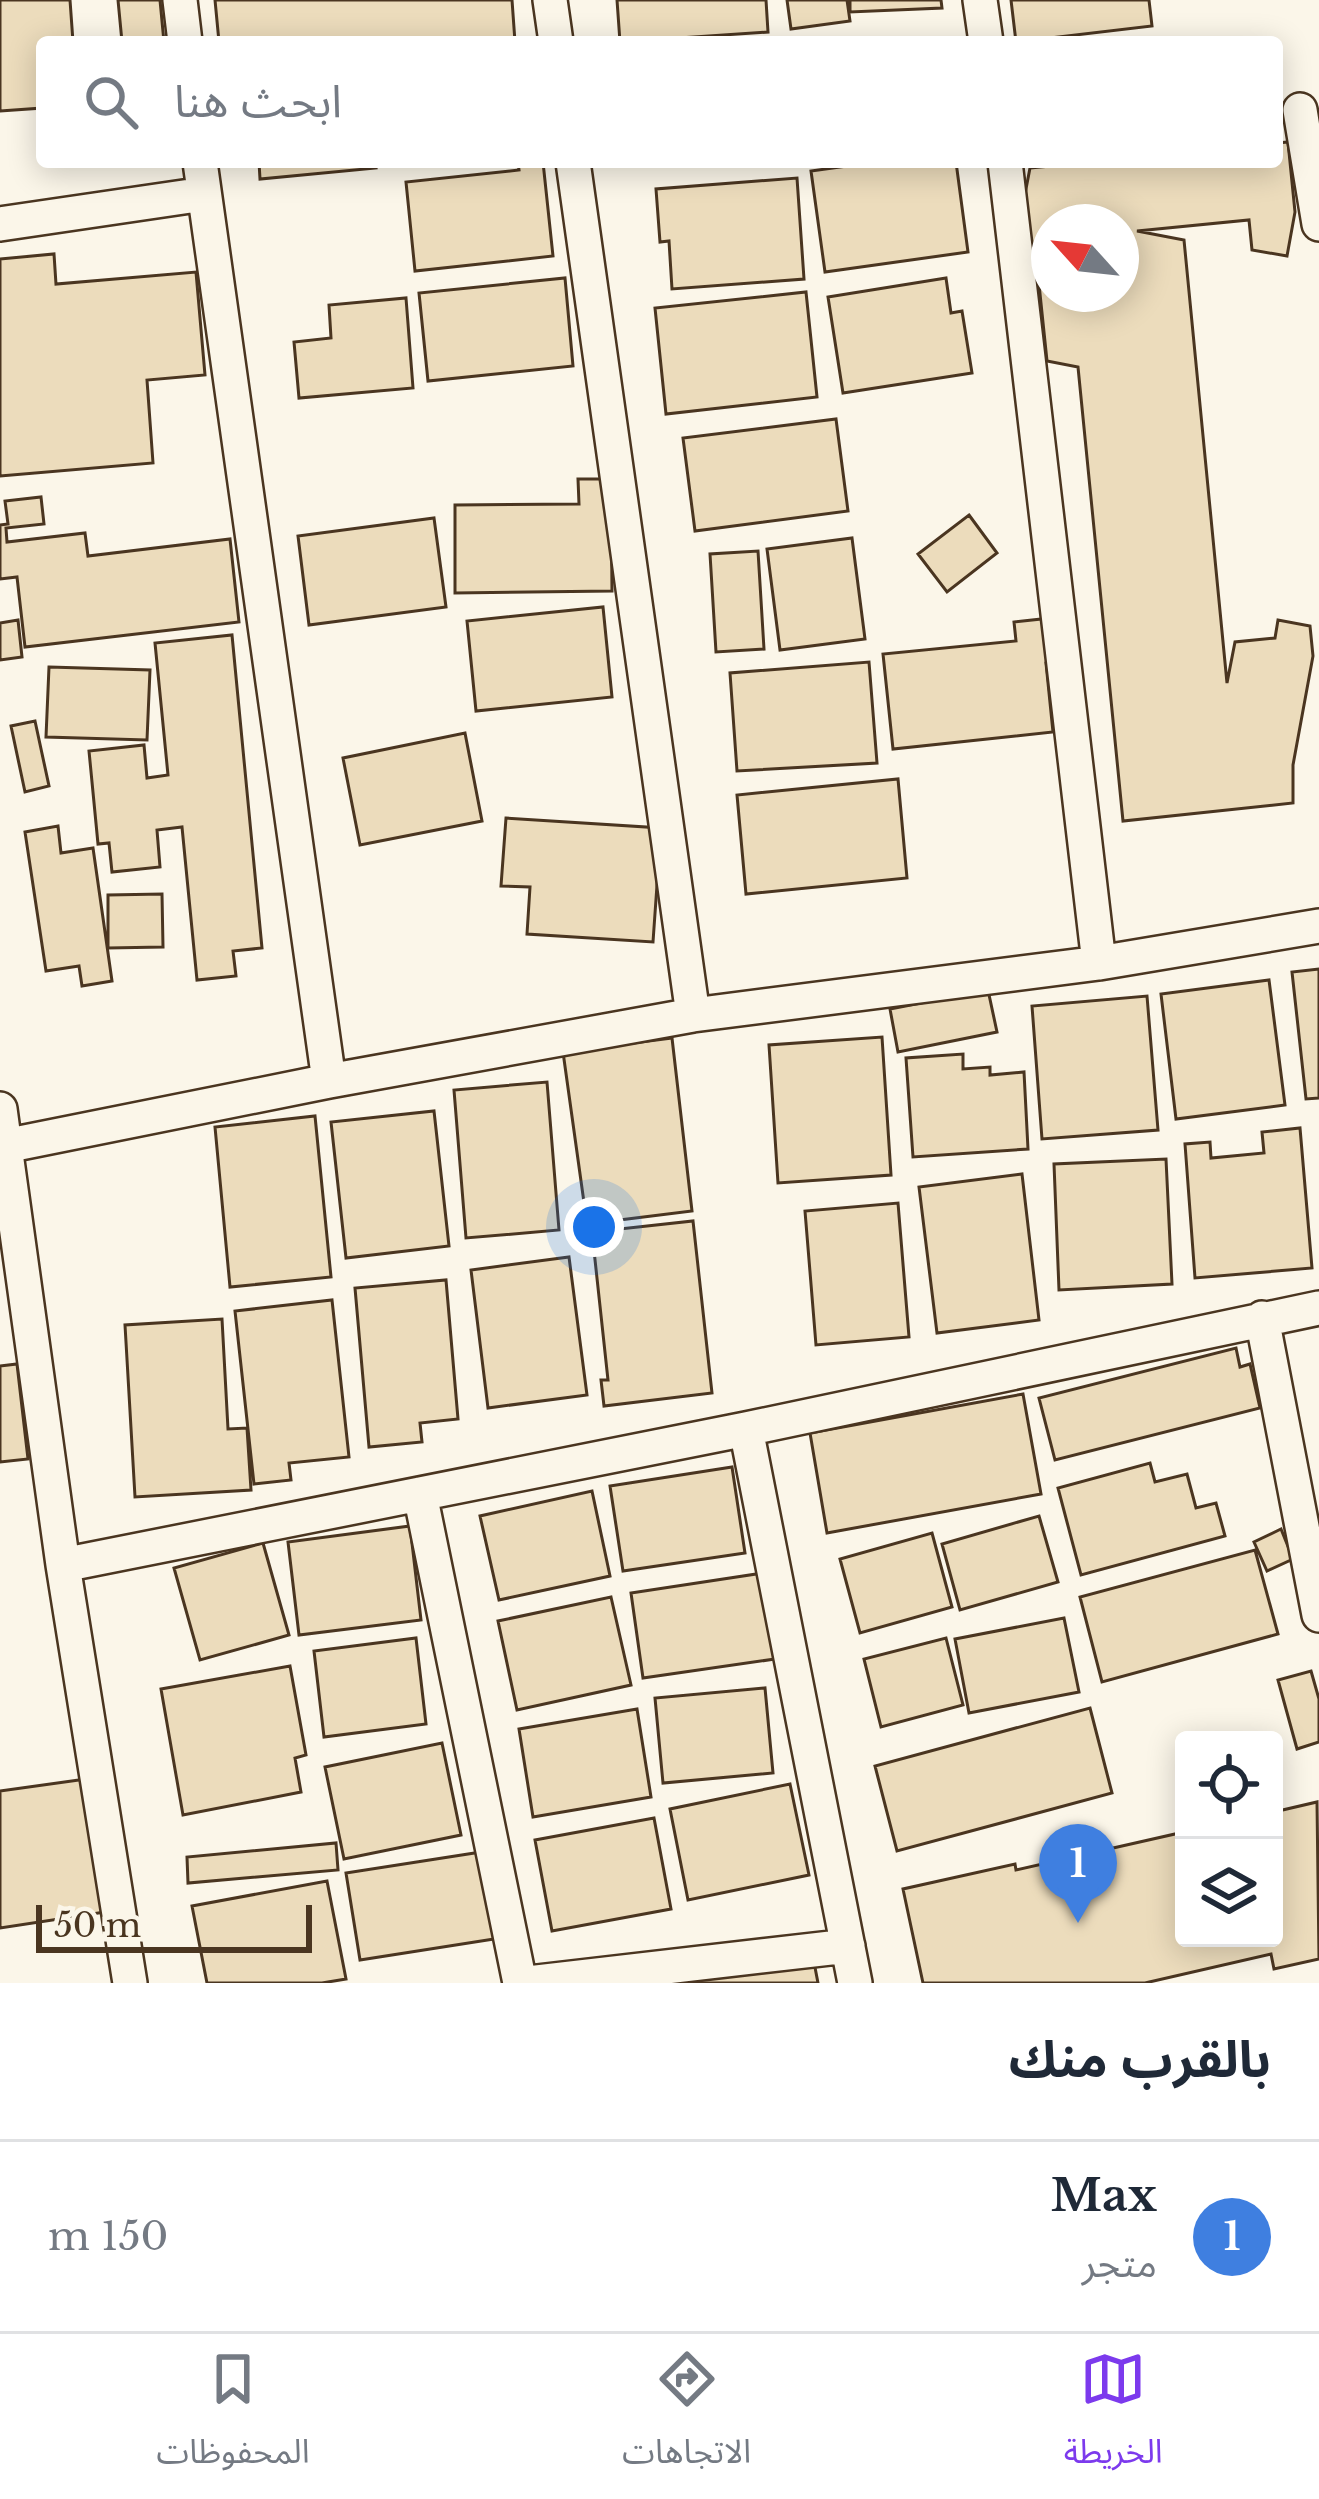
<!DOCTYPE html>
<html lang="ar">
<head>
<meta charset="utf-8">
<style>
  :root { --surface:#fff; --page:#f2f2f3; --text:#1f2937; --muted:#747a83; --line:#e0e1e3; --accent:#7c3aed }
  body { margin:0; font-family:"Libre Baskerville","Noto Sans Arabic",serif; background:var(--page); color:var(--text); direction:rtl }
  .controls { position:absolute; right:36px; bottom:36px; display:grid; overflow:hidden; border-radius:12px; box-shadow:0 6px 30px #0003 }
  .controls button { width:108px; height:108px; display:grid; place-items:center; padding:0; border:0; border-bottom:3px solid var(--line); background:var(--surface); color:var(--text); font:60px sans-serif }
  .compass { position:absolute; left:1031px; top:204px; width:108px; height:108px; border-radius:50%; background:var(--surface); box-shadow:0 6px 30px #0003; rotate:297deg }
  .scale { position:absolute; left:36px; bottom:30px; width:276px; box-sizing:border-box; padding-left:12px; border:6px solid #4a3520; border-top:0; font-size:33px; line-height:42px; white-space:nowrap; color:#4a3520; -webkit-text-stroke:9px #fbf6e9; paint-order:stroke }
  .you { position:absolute; left:594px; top:1227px; width:42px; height:42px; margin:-30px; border:9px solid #fff; border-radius:50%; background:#1a73e8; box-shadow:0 0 0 18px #1a73e833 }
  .badge { display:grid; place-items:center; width:78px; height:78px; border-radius:50%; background:var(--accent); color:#fff; font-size:39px; font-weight:700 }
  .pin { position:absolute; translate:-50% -99px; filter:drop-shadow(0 3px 6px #0008) }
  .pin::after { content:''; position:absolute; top:63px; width:42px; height:36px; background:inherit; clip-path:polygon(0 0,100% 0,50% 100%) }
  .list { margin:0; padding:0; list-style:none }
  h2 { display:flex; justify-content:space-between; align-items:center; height:156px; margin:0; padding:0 48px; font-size:51px }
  h2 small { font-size:39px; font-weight:400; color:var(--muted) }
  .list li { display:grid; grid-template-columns:78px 1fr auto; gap:36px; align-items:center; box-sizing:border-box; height:192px; padding:0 48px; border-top:3px solid var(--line) }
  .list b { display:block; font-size:45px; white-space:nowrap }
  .list p { margin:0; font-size:39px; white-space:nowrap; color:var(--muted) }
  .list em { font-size:39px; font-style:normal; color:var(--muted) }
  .icon { flex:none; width:66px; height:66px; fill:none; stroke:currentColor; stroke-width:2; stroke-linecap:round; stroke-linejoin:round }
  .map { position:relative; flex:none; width:1319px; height:1983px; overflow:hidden; direction:ltr }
  .search { position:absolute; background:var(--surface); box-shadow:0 6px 30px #0003; left:36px; right:36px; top:36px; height:132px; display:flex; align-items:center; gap:30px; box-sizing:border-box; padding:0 42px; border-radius:12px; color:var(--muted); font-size:45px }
  .sheet { height:348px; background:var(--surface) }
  nav { display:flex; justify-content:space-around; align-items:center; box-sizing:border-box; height:168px; border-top:3px solid var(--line); background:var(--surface); font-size:33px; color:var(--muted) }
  nav a { display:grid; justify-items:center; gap:6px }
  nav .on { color:var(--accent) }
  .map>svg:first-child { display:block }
  .building { fill:#ecdcbc; stroke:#4a3520; stroke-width:3 }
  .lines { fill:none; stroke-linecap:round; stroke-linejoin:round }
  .minor-casing { stroke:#4a3520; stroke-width:38 }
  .minor { stroke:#fbf6e9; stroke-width:33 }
</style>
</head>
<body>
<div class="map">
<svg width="1319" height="1983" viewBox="0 0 1319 1983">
  <rect width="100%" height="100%" fill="#fbf6e9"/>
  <path class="building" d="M0,0H70L73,42H42V108L0,111Z
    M118,0H160L164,42H122Z
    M215,0H512L515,42H219Z
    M617,0H766L768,32L620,42Z
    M787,0H847L850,21L791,29Z
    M850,0H941L942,8L850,12Z
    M1011,0H1149L1152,26L1016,42Z
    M1288,142L1295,212L1287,256L1252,250L1249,220L1137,231L1184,240L1227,683L1235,642L1275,638L1278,620L1310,626L1313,656L1293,765V803L1123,821L1078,367L1047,361L1037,265L1049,264V294H1121V222H1049V252L1031,249L1025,194L1030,168L1092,162H1277V143Z
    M259,162H375L376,168L260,179Z
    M518,162H543L553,256L415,271L406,182L519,170Z
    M876,162H956L968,252L825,272L811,171Z
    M797,178L804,279L672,289L669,241L660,242L656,189Z
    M54,254L56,284L196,272L205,375L147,380L153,463L0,476V259Z
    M565,278L573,366L428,381L419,293Z
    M946,278L951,313L962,311L972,373L843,393L828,297Z
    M806,292L817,397L666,414L655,308Z
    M406,298L413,388L299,398L294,342L331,338L329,305Z
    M836,419L848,511L695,531L683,438Z
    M578,479H611L612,591L455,593V505L579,504Z
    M41,497L44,524L6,528L7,542L85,533L88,556L230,539L239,622L25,647L17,577L0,579V525L8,524L5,501Z
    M969,515L997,553L947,592L918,554Z
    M434,518L446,607L309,625L298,536Z
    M852,538L865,639L780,650L767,549Z
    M758,551L764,649L716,652L710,554Z
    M603,607L612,697L476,711L467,621Z
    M1051,618L1056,662L1046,663L1053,732L893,749L883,654L1016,641L1014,622Z
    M18,620L22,657L0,660V623Z
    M232,635L262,948L233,951L236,976L197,980L182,827L157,830L160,867L112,872L109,843L98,844L89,751L144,745L147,778L168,775L155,643Z
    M869,662L877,763L737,771L730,673Z
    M49,667L150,670L147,740L46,737Z
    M35,721L49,786L25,792L11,726Z
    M465,733L482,821L360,845L343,758Z
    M898,779L907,878L746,894L737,795Z
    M506,818L661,828L653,942L527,934L530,887L501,886Z
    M58,826L61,853L93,848L112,981L82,986L79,966L46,971L25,832Z
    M162,894L163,947L108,948V895Z
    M1319,969V1098L1306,1099L1292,972Z
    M1269,980L1285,1105L1176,1119L1161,994Z
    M988,990L997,1032L898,1052L890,1009Z
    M1147,996L1158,1130L1042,1139L1032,1006Z
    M882,1037L891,1175L778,1183L769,1045Z
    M672,1038L692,1211L587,1224L563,1052Z
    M963,1054V1069L990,1067V1075L1024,1072L1028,1149L913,1157L906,1058Z
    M547,1082L559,1230L466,1238L454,1090Z
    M434,1111L449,1246L346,1258L331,1122Z
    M315,1116L331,1277L230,1287L215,1127Z
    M1300,1128L1312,1268L1195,1278L1185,1144L1210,1142L1211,1158L1264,1153L1262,1132Z
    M1166,1159L1172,1284L1059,1290L1054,1164Z
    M1022,1174L1039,1320L937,1333L919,1187Z
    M898,1203L909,1337L816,1345L805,1211Z
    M693,1221L712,1393L604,1406L601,1380H608L592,1232Z
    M569,1257L587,1395L488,1408L471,1270Z
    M446,1280L458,1419L420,1423L422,1442L369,1447L355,1288Z
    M332,1300L349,1457L289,1463L291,1480L254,1484L235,1311Z
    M222,1319L228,1429L247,1428L251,1490L135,1497L125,1325Z
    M1236,1348L1240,1367L1250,1364L1260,1408L1055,1460L1039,1398Z
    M17,1364L28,1459L0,1462V1366Z
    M1023,1394L1041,1494L827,1533L810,1433Z
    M1150,1463L1155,1482L1187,1474L1196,1508L1216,1503L1225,1536L1081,1575L1058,1488Z
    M732,1467L745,1553L623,1571L610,1486Z
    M592,1491L610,1576L499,1600L480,1516Z
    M1039,1516L1058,1582L960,1610L942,1544Z
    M410,1526L421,1620L299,1635L288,1542Z
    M1281,1529L1293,1559L1267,1571L1254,1542Z
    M932,1533L952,1607L860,1633L840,1559Z
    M263,1543L289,1635L200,1660L174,1568Z
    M1255,1550L1278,1634L1102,1682L1080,1597Z
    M763,1573L775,1659L643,1678L631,1593Z
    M611,1597L631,1685L517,1710L498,1621Z
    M1064,1618L1079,1692L969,1713L955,1639Z
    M416,1638L426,1724L324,1737L314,1651Z
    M946,1638L963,1705L881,1727L864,1659Z
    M290,1666L306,1755L295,1758L301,1792L183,1815L161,1689Z
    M1311,1671L1319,1699V1742L1297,1749L1278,1680Z
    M765,1688L773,1773L663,1783L655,1698Z
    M1090,1708L1112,1793L897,1851L875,1766Z
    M637,1709L651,1797L533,1817L519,1729Z
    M442,1743L461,1835L344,1859L325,1767Z
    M86,1779L105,1912L0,1928V1791Z
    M790,1784L809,1875L688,1900L670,1809Z
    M1317,1802L1319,1959L1274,1969L1271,1954L1145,1983H923L903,1889L1015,1864L1016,1870L1184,1832V1938H1274V1812Z
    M654,1818L671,1909L552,1931L535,1840Z
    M336,1843L338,1870L188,1883L187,1857Z
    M481,1852L494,1939L360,1960L346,1873Z
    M327,1881L346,1979L322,1983H207L192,1906Z
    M813,1957L818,1983H680Z"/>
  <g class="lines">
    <g class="minor-casing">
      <path id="minor" d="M180,0L185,42
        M550,0L556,42
        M980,0L986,42
        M1300,110L1319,224
        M200,162L329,1081
        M573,162L693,1015L1099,963L1319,926
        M1005,162L1099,963
        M0,224L204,194
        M0,1109L5,1146
        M1262,1318L1319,1615
        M746,1429L855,1983
        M420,1494L520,1983
        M63,1565L746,1429L1319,1308
        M130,1983L63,1565L5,1146L329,1081L693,1015
        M528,1983L848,1946"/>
    </g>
    <use href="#minor" class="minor"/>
  </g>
</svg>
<div class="controls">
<button><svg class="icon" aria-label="locate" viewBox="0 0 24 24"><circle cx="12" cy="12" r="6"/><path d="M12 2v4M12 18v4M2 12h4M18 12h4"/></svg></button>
<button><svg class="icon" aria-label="layers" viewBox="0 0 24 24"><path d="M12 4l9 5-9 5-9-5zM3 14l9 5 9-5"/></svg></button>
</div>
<svg class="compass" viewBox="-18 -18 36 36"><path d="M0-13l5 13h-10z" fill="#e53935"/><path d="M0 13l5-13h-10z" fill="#747a83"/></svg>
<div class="scale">50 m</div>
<div class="you"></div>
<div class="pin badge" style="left:1078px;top:1923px;background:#3f7fe0">1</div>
<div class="search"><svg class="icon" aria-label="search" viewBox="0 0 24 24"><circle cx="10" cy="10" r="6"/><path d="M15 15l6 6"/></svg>ابحث هنا</div>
</div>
<section class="sheet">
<h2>بالقرب منك<small></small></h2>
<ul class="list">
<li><span class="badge" style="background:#3f7fe0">1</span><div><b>Max</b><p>متجر</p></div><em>150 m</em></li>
</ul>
</section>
<nav>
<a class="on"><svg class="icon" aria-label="map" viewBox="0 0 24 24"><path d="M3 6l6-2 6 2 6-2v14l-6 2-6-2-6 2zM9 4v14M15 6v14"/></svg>الخريطة</a>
<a><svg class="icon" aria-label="directions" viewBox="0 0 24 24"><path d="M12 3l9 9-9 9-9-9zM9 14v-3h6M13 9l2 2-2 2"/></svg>الاتجاهات</a>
<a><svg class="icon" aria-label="saved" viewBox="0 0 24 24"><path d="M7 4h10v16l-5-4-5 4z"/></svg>المحفوظات</a>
</nav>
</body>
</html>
